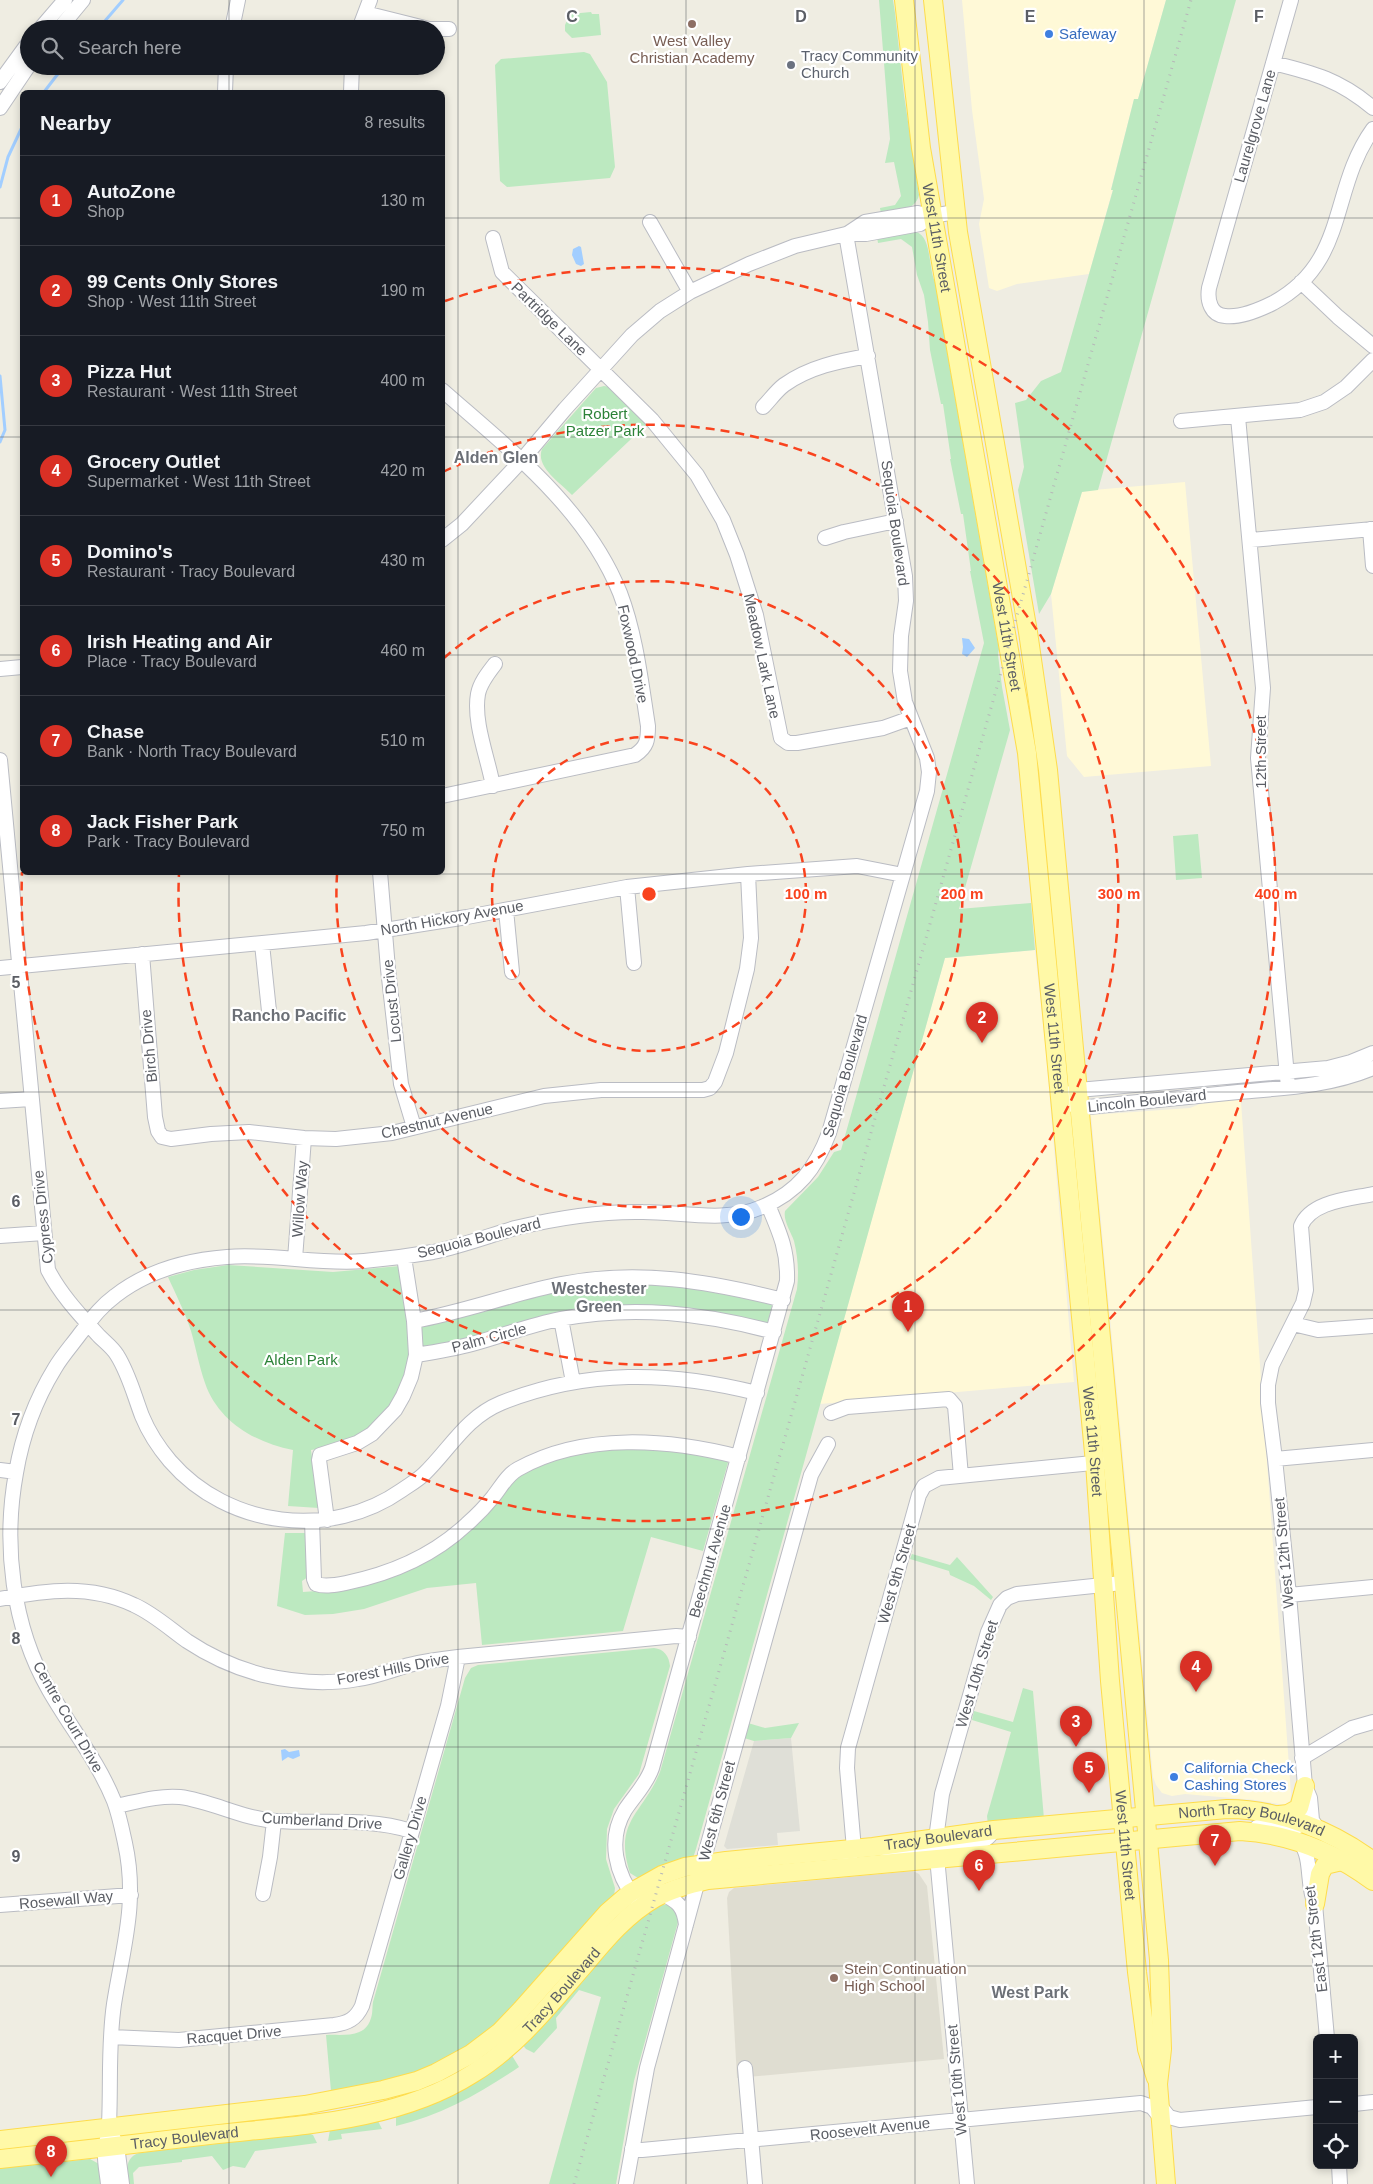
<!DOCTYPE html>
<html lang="en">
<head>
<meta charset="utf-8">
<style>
  :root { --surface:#171b24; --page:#20242c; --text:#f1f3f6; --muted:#9ea1a6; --line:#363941; --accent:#d93025 }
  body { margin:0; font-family:Arial,sans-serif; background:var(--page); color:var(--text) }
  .controls { position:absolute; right:15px; bottom:15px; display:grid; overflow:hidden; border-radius:8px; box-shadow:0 2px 8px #0003 }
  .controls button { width:45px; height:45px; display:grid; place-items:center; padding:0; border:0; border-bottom:1px solid var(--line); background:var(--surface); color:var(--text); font:25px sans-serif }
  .you { position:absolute; left:740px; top:1216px; width:18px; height:18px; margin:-12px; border:4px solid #fff; border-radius:50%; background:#1a73e8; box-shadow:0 0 0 8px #1a73e833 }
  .badge { display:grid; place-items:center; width:32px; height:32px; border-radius:50%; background:var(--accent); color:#fff; font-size:16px; font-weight:700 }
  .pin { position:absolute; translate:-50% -41px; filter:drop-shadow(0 1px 2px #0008) }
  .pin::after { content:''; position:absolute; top:26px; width:18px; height:15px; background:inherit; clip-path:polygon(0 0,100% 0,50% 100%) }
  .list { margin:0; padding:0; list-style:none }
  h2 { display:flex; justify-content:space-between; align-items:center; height:65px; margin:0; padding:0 20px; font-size:21px }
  h2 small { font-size:16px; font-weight:400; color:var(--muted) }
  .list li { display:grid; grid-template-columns:32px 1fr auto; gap:15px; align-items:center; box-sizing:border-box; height:90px; padding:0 20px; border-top:1px solid var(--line) }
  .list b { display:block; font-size:19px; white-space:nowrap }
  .list p { margin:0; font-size:16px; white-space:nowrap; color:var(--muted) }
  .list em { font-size:16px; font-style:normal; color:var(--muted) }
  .icon { flex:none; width:28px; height:28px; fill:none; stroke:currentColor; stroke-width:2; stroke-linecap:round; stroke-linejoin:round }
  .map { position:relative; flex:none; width:1373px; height:2184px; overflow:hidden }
  .search { position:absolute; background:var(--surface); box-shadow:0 2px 8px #0003; left:20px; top:20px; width:425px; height:55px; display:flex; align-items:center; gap:12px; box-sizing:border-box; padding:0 18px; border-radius:28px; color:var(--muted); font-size:19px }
  .panel { position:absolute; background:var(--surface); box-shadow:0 2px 8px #0003; left:20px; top:90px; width:425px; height:785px; border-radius:8px }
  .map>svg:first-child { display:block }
  .commercial { fill:#fff9d7 }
  .industrial { fill:#dfdfd7 }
  .education { fill:#dfddd1 }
  .green { fill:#bce9c0 }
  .water { fill:#a2ceff }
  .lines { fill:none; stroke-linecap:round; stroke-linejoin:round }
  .stream { stroke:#a2ceff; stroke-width:3 }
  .minor-casing { stroke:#babcc3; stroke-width:16 }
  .major-casing { stroke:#fedc4c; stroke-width:20 }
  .minor { stroke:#fff; stroke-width:14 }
  .major { stroke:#fff9a7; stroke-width:18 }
  .rail { stroke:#b6b7b8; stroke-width:3; stroke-dasharray:1 6; stroke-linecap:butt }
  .grid { fill:none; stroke:#5b5e65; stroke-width:1; stroke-opacity:0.55 }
  .ring { fill:none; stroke:#f9431e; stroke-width:2.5; stroke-dasharray:9 6 }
  .education-dot { fill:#8d6e63; stroke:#fff; stroke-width:2 }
  .shop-dot { fill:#3f7fe0; stroke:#fff; stroke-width:2 }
  .worship-dot { fill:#6b7280; stroke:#fff; stroke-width:2 }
  .labels { text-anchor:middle; stroke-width:4.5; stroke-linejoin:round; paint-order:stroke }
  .shop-label { font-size:15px; fill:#366cbe; stroke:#fff; text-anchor:start }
  .education-label { font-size:15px; fill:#785e54; stroke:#fff }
  .worship-label { font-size:15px; fill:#5b616d; stroke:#fff; text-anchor:start }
  .street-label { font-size:15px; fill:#5b5e65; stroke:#fff }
  .park-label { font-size:15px; fill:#2c8238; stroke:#fff }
  .neighbourhood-label { font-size:16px; font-weight:bold; fill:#6c7077; stroke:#fff }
  .grid-label { font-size:16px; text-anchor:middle; font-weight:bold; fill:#5b5e65; stroke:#fff; stroke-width:4.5; stroke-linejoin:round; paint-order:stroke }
  .centre { fill:#f9431e; stroke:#fff; stroke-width:2.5 }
  .ring-label { font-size:15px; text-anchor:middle; font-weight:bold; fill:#f9431e; stroke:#fff; stroke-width:4.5; stroke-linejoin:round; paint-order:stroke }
</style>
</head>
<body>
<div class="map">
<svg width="1373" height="2184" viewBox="0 0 1373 2184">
  <rect width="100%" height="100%" fill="#efede2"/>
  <path class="commercial" d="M962,0H1166L1138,99H1134L1111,189H1113L1089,274L1017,284L997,291L989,288L979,224L984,199L972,110Z
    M1185,482L1211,766L1084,777L1067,756L1051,594L1082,491Z
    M1035,950L1045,1043L1074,1382L820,1404L945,958Z
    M1240,1088L1291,1794L1290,1801L1285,1805L1255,1800L1185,1794L1172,1796L1162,1793L1156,1785L1153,1777L1091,1115L1190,1108Z"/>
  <path class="industrial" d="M791,1738L800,1831L777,1833L778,1845L727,1849L724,1846L754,1741Z"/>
  <path class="education" d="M913,1871L919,1874L927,1886L944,2059L737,2078L727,1898L729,1892L734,1888Z"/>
  <path class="green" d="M879,0H893L895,13L904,95L919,195C915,212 895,211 881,214L880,208L895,205L901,196L894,162L885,163L890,139Z
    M1166,0H1236L1098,490L1082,492L1051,594L1039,614L1018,490L1024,467L1015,403L1026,400L1041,381L1061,372L1113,190H1111L1134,99H1138Z
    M591,12L592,14H599L601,35L572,38L565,31V25L570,14Z
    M584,52L590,54L607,82L615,167L610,178L507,187L500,181L495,65L501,59Z
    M916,232C932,237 928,267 935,282L999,649L998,655L1002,687L1010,730L959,909L1031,903L1035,950L945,958L696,1849L693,1858L638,1878L630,1873C613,1821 643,1814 660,1772L797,1289C799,1273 798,1257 794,1241C791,1232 783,1221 785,1211L818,1177L834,1152L841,1150L984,643L970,571H971L963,514H961L950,459H951L943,404H941L930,350L928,322L924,295L917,275L912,247L901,239L878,243L877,237Z
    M604,386L610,387L648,423L572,495C561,483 535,467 542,449L596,388Z
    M1198,834L1202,878L1176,880L1173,836Z
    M228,1265L333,1272L400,1266C404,1290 409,1315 411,1339C413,1374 392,1415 362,1434C347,1443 328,1448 311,1450L319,1508L288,1506L293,1450C255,1443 218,1421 205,1383C199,1366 196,1348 191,1331C185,1312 176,1295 168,1277L194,1270Z
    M658,1282L773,1302L767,1325L722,1313L658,1306L423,1348L421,1346V1325L522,1298L592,1285Z
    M641,1446L729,1459L703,1551L651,1537L623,1631L482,1645L476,1583L427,1588L364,1609L333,1614L305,1615L277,1606L285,1533H306L308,1577L302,1581L303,1592L329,1590L395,1574L524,1471L568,1456L587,1452Z
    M912,1554L950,1565L957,1557L993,1597L991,1600L974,1586L950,1575L949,1571L910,1559Z
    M654,1648C664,1649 669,1656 670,1666L639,1774L614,1809L607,1829L606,1859L615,1888L614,1897L505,2018L475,2043L441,2063L398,2079L331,2091L326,2035C343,2034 365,2039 371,2018C373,2013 372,2007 373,2002L465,1678L471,1668L478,1665Z
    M1023,1688L1033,1691L1044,1819L988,1825L987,1816L1011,1732L972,1720L974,1711L1013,1722Z
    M748,1723L765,1728L799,1723L791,1738L754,1741L744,1738Z
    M661,1904L672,1906L678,1915V1922L634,2081L616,2184H549L601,1997L579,1990L556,2018L557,2028L534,2053L526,2049L522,2044L631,1923Z
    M511,2054L519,2067C480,2093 442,2115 396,2126V2116Z
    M378,2121L382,2129L341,2134L342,2139L328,2141L330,2130Z
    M308,2133L313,2135L317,2143L255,2151L245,2168L233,2166L223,2170L212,2156L182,2160V2162L139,2167L133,2173L134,2184H129C127,2171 124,2158 139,2153Z
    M90,2159L99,2164L104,2184H0V2168Z"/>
  <path class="water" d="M579,246L581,247L584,264L581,266L576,264L572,255L573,249Z
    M962,638L969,639L975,648L967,657L962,654L963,647Z
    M285,1749L289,1752L299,1750L300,1756L293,1759L288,1757L282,1761L281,1750Z"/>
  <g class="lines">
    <path class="stream" d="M98,29L123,0
      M44,92L64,66
      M0,187L8,157L22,127
      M0,376L5,430L0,442"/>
    <g class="minor-casing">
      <path id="minor" d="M1291,0L1209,288C1207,301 1211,315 1225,316C1241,318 1259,310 1273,303C1349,262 1329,190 1373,129
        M365,13L429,29H449
        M40,29L65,0
        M59,29L83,0
        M232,29L238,0
        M359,29L370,0
        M1273,63C1314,73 1340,80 1373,108
        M0,82L29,42
        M225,92L226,66
        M351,92L352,66
        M0,108L29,65
        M650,222L690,292
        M847,234L865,222L918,213L932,216L955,212
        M493,238L502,272L652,420L697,475L723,520L737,555L756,615L781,738L788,743H797L883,728L911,718
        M1301,282L1338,317L1373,346
        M442,390C509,449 586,508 620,593C636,635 641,682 648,726C648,740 647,747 635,755L442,796
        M763,407C770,400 776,391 784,385C809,367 839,361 868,356
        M1238,417L1263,688L1258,758L1288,1087
        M1181,421L1300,410L1324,402L1346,387L1373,360
        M1370,529L1373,566
        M825,538L844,532L896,521
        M442,540L462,524L522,460L565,409L632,335L660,311L690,292L749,264L795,246L846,234H866L920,224L932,216
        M1251,540L1373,529
        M0,669L22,667
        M0,760L48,1270C61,1295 80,1315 99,1336C105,1342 113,1348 117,1355C129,1374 134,1395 142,1416C149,1433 159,1448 170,1461C228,1528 331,1540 402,1490C409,1485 418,1480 424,1474C450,1449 465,1418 501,1403C586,1369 670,1371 757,1393
        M493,786C488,758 473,722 478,694C480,683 488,673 495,664
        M380,872L388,969L401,1084L414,1127
        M627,887L634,963
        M506,910L512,972
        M262,944L269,1011
        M142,954L155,1117L158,1131L162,1137L171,1139L211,1134L249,1132L304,1138L336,1139L392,1133L544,1096L601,1090H703L710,1088L715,1082L726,1053L747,969L751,938L748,874
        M0,968L366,933L467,917L627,887L748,874L857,866L903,875
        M1059,1098L1078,1090L1328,1068L1351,1062L1373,1053
        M0,1101L31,1099
        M1071,1104L1078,1108C1132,1103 1185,1097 1238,1092C1284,1088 1331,1086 1373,1068
        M0,1236L44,1233
        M295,1259L304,1138
        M561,1319L573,1382
        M414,1321C464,1312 511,1294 561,1284C638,1269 708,1281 783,1300
        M1293,1324L1318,1330L1373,1326
        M416,1355C435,1352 454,1349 472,1344C501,1336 530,1325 560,1319C633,1305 703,1313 774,1332
        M831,1413L847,1407L949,1399L955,1406L961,1476
        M1275,1459L1373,1450
        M0,1470L16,1472
        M327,1520L319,1460L320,1455L357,1443L372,1434L395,1410L403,1396L411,1377L416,1355L414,1321L404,1257
        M312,1521L314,1579L316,1584C325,1587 336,1585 346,1583C390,1574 434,1555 467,1524C476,1516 485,1507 493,1497C501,1487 507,1475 518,1469C584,1432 669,1439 739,1457
        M1289,1595L1373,1587
        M0,1599C46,1590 90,1584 134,1605C154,1614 170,1629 187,1641C211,1657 236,1668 263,1675C294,1682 326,1685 358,1679C375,1677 392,1670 409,1665C425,1661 441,1659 458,1657L676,1636L689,1637
        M1302,1758L1352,1728L1373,1722
        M116,1806C136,1802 159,1795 180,1797C212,1801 243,1819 276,1821C322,1824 367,1817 411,1831
        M1257,1827C1276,1823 1292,1836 1307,1820
        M1319,1831L1312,1820L1310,1798L1305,1786L1289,1595L1275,1459L1268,1403V1385L1272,1365L1303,1303L1306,1290L1301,1226C1311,1201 1350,1199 1373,1194
        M1300,1842C1313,1859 1306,1885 1315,1904L1327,2038
        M849,1857L854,1849L847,1768L848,1748L919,1495L924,1486L939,1478L1103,1462
        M883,1863L893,1854L929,1849L936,1839L942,1794L988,1632L1000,1605L1007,1598L1017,1594L1122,1583
        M263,1894L270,1857L274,1821
        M662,1894C678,1901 684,1907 686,1925
        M636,1900C616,1874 607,1840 625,1810C634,1796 646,1785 652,1768L787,1281C788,1251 780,1233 768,1205
        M0,1905L131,1895
        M111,2037L179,2040L334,2025C348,2023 356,2019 362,2006L448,1706L458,1657
        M745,2068L755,2184
        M1354,2104L1373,2102
        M1160,2106L1169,2117L1180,2120L1317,2107
        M113,2137L117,2146L122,2184
        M632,2149L642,2150L1141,2103L1152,2107L1161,2118
        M1339,2165L1340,2184
        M108,2184C107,2173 104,2161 105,2150C106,2141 109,2133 109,2124C111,2084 108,2045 114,2004C123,1947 138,1902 125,1843C122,1829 119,1814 114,1801C98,1761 70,1727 49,1690C12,1626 3,1544 16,1473C22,1437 36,1399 55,1368C62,1356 72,1345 80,1334C91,1320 100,1307 115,1296C147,1271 187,1260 227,1257C272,1253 319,1265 364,1261C387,1259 410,1256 433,1252C461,1246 488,1236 515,1228C557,1218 600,1211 643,1212C682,1212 726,1223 762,1207C798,1192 816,1168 829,1133L927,791L929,772L927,758L905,702L900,671L901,636L906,601L905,576L846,234
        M626,2184L647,2068L706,1851L811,1475L828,1444
        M967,2184L937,1857C948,1840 970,1848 986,1839C989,1837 992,1833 994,1830"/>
    </g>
    <g class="major-casing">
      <g id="major">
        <path id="s1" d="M904,0L921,148L1027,753L1095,1463L1110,1681L1137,1972L1147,2049L1156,2078"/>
        <path d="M933,0L958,232L1028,632L1048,770L1159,1960L1162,2049L1158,2084L1166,2184"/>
        <path d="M1279,1815L1288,1814L1299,1808L1305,1786"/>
        <path d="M1315,1904L1320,1874L1325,1865L1342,1861"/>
        <path id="s2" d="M0,2140L305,2105L383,2090L417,2081L436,2073L471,2054L500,2032L521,2010L608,1912L630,1893L662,1875L685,1867L726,1861L873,1847L994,1830L1227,1809C1278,1809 1331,1830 1373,1861"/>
        <path id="s3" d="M0,2159C73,2151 145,2143 218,2134C303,2125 398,2121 472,2074C518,2046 551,2003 586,1963C606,1939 627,1914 655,1898C671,1889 690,1884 708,1880L1240,1831C1289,1834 1334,1852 1373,1881"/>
      </g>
    </g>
    <use href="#minor" class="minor"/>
    <use href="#major" class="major"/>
    <path class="rail" d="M574,2184L1191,0"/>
  </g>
  <path class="grid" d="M229,0V29M458,0V2184M686,0V2184M915,0V2184M1144,0V2184M229,66V92M0,218H22M442,218H1373M0,437H22M442,437H1373M0,655H22M442,655H1373M229,872V2184M0,874H1373M0,1092H1373M0,1310H1373M0,1529H1373M0,1747H1373M0,1966H1373"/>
  <g class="ring">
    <circle cx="649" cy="894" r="157"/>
    <path d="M444 658A313 313 0 1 1 337 875"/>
    <path d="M443 472A470 470 0 1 1 179 873"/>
    <path d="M445 301A627 627 0 1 1 22 872"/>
  </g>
  <g class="education-dot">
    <circle cx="692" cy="24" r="5"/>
    <circle cx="834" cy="1978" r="5"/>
  </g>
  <g class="shop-dot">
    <circle cx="1049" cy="34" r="5"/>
    <circle cx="1174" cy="1777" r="5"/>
  </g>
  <circle class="worship-dot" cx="791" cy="65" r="5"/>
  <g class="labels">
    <g class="shop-label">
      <text x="1059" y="39">Safeway</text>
      <text x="1184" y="1773">California Check<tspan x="1184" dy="17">Cashing Stores</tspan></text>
    </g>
    <g class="education-label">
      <text x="692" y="46">West Valley<tspan x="692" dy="17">Christian Academy</tspan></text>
      <text x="844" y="1974" text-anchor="start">Stein Continuation<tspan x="844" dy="17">High School</tspan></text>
    </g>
    <g class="worship-label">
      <text x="801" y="61">Tracy Community<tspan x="801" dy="17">Church</tspan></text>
    </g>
    <g class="street-label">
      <text transform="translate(1255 126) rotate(-74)" y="5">Laurelgrove Lane</text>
      <text dy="5" stroke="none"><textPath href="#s1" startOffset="240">West 11th Street</textPath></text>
      <text transform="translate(549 319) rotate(44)" y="5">Partridge Lane</text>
      <text transform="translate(895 523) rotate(82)" y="5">Sequoia Boulevard</text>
      <text dy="5" stroke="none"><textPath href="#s1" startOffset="645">West 11th Street</textPath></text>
      <text transform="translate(633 654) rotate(78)" y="5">Foxwood Drive</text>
      <text transform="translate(762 656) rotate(78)" y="5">Meadow Lark Lane</text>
      <text transform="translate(1261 752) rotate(-90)" y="5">12th Street</text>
      <text transform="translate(452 918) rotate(-10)" y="5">North Hickory Avenue</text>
      <text transform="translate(392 1001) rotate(-96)" y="5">Locust Drive</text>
      <text dy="5" stroke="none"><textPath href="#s1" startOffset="1050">West 11th Street</textPath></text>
      <text transform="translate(149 1046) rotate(-95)" y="5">Birch Drive</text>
      <text transform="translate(845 1076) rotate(-74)" y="5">Sequoia Boulevard</text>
      <text transform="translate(1147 1101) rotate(-6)" y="5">Lincoln Boulevard</text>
      <text transform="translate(437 1121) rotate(-13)" y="5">Chestnut Avenue</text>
      <text transform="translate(300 1199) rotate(-86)" y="5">Willow Way</text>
      <text transform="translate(43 1217) rotate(-96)" y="5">Cypress Drive</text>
      <text transform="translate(479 1238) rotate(-14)" y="5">Sequoia Boulevard</text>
      <text transform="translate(489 1338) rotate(-15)" y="5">Palm Circle</text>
      <text dy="5" stroke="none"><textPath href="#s1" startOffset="1455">West 11th Street</textPath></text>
      <text transform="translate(1284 1553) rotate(-95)" y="5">West 12th Street</text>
      <text transform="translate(710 1561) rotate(-74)" y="5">Beechnut Avenue</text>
      <text transform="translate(897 1574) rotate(-74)" y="5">West 9th Street</text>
      <text transform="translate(393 1669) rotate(-11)" y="5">Forest Hills Drive</text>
      <text transform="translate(977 1674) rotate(-73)" y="5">West 10th Street</text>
      <text transform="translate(68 1717) rotate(60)" y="5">Centre Court Drive</text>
      <text transform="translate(717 1811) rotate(-75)" y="5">West 6th Street</text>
      <text transform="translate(322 1821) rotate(3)" y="5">Cumberland Drive</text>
      <text dy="5" stroke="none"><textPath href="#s2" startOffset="1341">North Tracy Boulevard</textPath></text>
      <text transform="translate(410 1838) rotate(-74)" y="5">Gallery Drive</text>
      <text dy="5" stroke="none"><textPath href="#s2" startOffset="1025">Tracy Boulevard</textPath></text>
      <text dy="5" stroke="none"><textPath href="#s1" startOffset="1860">West 11th Street</textPath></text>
      <text transform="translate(66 1900) rotate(-5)" y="5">Rosewall Way</text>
      <text transform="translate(1316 1939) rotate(-97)" y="5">East 12th Street</text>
      <text dy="5" stroke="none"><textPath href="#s3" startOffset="606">Tracy Boulevard</textPath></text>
      <text transform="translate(234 2035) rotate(-5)" y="5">Racquet Drive</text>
      <text transform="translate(957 2080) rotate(-95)" y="5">West 10th Street</text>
      <text transform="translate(870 2129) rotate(-6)" y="5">Roosevelt Avenue</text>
      <text dy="5" stroke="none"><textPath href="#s3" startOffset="186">Tracy Boulevard</textPath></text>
    </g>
    <g class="park-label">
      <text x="605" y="419">Robert<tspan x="605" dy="17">Patzer Park</tspan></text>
      <text x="301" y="1365">Alden Park</text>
    </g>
    <g class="neighbourhood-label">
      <text x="496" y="463">Alden Glen</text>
      <text x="289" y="1021">Rancho Pacific</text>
      <text x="599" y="1294">Westchester<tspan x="599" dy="18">Green</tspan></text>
      <text x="1030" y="1998">West Park</text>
    </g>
  </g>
  <g class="grid-label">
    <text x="572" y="22">C</text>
    <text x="801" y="22">D</text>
    <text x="1030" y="22">E</text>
    <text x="1259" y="22">F</text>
    <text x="16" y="988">5</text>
    <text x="16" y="1207">6</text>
    <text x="16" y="1425">7</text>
    <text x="16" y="1644">8</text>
    <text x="16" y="1862">9</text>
  </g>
  <circle cx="649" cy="894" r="8" class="centre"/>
  <g class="ring-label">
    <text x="806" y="899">100 m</text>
    <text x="962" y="899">200 m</text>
    <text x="1119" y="899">300 m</text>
    <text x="1276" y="899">400 m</text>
  </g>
</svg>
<div class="controls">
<button>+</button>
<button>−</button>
<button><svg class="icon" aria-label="locate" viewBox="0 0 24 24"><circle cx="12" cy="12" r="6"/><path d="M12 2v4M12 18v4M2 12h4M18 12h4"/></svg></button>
</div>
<div class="you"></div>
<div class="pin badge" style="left:908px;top:1332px">1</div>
<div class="pin badge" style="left:982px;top:1043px">2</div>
<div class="pin badge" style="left:1076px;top:1747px">3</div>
<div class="pin badge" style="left:1196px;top:1692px">4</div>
<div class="pin badge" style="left:1089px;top:1793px">5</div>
<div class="pin badge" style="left:979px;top:1891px">6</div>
<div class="pin badge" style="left:1215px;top:1866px">7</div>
<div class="pin badge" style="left:51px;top:2177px">8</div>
<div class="search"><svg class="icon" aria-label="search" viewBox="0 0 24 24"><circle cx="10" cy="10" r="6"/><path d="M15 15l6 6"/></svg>Search here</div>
<section class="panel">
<h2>Nearby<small>8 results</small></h2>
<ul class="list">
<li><span class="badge">1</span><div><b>AutoZone</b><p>Shop</p></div><em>130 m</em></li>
<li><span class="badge">2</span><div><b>99 Cents Only Stores</b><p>Shop · West 11th Street</p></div><em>190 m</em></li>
<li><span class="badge">3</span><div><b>Pizza Hut</b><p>Restaurant · West 11th Street</p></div><em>400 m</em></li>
<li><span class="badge">4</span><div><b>Grocery Outlet</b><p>Supermarket · West 11th Street</p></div><em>420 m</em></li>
<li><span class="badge">5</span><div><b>Domino's</b><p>Restaurant · Tracy Boulevard</p></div><em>430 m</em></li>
<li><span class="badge">6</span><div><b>Irish Heating and Air</b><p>Place · Tracy Boulevard</p></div><em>460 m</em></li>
<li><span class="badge">7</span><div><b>Chase</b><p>Bank · North Tracy Boulevard</p></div><em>510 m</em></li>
<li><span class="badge">8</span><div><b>Jack Fisher Park</b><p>Park · Tracy Boulevard</p></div><em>750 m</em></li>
</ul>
</section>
</div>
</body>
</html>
